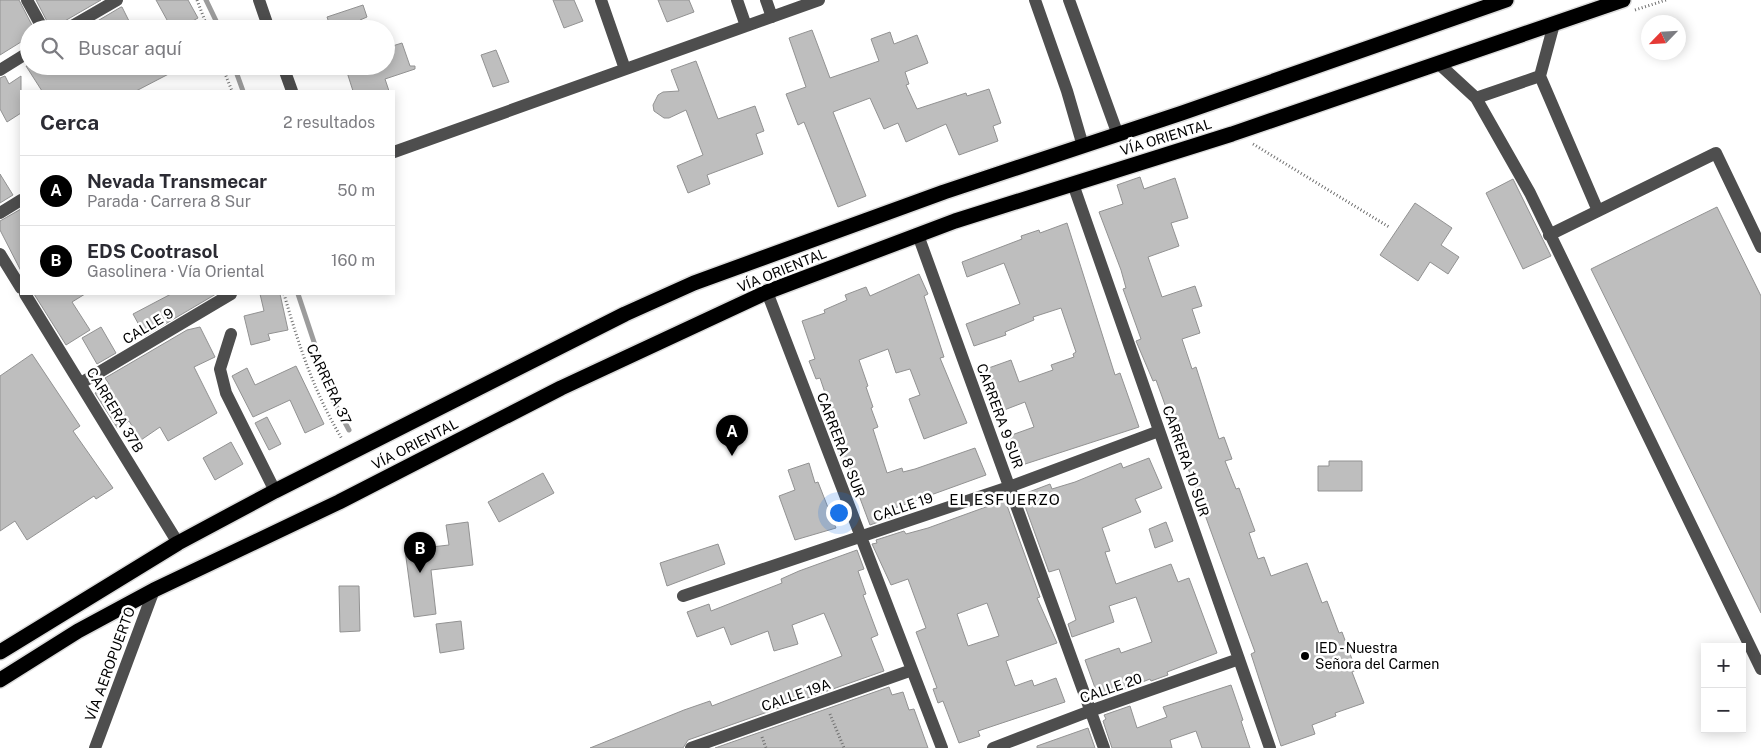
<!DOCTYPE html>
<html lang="es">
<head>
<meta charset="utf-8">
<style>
  :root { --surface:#fff; --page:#f7f7f7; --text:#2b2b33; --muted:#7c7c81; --line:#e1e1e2; --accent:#000 }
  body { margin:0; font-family:"Public Sans",sans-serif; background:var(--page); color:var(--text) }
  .controls { position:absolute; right:15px; bottom:15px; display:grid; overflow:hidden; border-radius:0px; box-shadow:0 2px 12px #0003 }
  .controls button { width:45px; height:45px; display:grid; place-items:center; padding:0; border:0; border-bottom:1px solid var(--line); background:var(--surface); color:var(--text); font:25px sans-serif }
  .compass { position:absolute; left:1641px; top:15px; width:45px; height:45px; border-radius:50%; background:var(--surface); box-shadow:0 2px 12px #0003; rotate:245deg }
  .you { position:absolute; left:838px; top:512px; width:18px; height:18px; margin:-12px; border:4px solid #fff; border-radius:50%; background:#1a73e8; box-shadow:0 0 0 8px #1a73e833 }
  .badge { display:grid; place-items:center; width:32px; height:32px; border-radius:50%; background:var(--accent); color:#fff; font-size:16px; font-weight:700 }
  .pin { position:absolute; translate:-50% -41px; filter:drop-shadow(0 1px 2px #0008) }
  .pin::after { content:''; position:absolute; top:26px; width:18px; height:15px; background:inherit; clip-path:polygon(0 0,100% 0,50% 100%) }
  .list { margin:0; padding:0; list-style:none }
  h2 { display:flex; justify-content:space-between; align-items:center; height:65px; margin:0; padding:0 20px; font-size:21px }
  h2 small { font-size:16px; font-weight:400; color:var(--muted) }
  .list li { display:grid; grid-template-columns:32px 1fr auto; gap:15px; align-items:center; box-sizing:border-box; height:70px; padding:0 20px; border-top:1px solid var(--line) }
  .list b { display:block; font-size:19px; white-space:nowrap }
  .list p { margin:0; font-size:16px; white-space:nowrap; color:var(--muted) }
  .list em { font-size:16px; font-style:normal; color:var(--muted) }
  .icon { flex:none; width:28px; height:28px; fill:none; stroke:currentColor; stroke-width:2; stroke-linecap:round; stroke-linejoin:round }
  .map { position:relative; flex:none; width:1761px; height:748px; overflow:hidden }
  .search { position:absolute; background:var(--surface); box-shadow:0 2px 12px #0003; left:20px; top:20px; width:375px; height:55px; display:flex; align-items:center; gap:12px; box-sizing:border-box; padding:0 18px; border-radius:28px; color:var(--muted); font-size:19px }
  .panel { position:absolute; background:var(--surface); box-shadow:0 2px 12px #0003; left:20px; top:90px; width:375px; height:205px; border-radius:0px }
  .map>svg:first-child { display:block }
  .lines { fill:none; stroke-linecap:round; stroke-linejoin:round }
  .stream { stroke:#9c9c9c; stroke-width:5 }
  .building { fill:#bebebe; stroke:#929292; fill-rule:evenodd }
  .highway-casing { stroke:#dbdbdb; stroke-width:18 }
  .path { stroke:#707070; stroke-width:3; stroke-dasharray:1 2.5; stroke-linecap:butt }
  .minor { stroke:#4e4e4e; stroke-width:12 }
  .highway { stroke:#000; stroke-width:15 }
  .poi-dot { fill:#000; stroke:#fff; stroke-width:2 }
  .labels { text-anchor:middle; stroke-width:5; stroke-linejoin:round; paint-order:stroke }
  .street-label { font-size:14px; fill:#000; stroke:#fff }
  .poi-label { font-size:14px; fill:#000; stroke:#fff; text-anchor:start }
  .neighbourhood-label { font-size:15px; letter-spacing:1px; fill:#000; stroke:#fff }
</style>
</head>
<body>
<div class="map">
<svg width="1761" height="748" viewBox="0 0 1761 748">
  <rect width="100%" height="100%" fill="#fff"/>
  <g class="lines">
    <path class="stream" d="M206,0L220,29
      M234,66L243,91
      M298,294L334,402L349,430"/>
  </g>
  <path class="building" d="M0,0H19L34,29H29V37L0,55Z
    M36,0H101L63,22L59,29H51Z
    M156,0H188L198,18L178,29H172Z
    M553,0H574L583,21L564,28Z
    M658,0H689L694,12L667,22Z
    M363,5L367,17L360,20L363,29H331L327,17Z
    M122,7L133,29H84L121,7Z
    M812,30L830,78L879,61L871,39L890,32L894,44L917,35L928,63L905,72L909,84L906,85L917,109L966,93L967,96L989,89L1001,123L993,126L998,141L959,155L946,124L906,142L898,123L884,129L870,98L833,112L866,196L838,207L804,122L798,125L786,94L806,87L789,38Z
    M402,43L410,66H415V69L385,79L389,91H353L345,66H386V48Z
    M496,50L509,82L493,87L481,55Z
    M696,61L718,119L755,106L764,131L756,134L763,154L707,175L710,184L688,193L677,166L703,155L686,110L669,118H664L654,111L653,105L658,95L663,92L679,91L671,70Z
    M26,66H184L136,91H42Z
    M5,76L9,84L21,76V113L7,122L0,109V78Z
    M0,174L13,195L0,203Z
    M1140,177L1144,189L1175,178L1188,218L1171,223L1179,246L1148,257L1162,297L1195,286L1202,306L1192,309L1200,333L1182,339L1192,369L1196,367L1219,439L1224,437L1232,459L1225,461L1236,489L1239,488L1255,531L1249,533L1258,559L1264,557L1271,576L1307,563L1322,603L1327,601L1339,633L1342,632L1356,670L1352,672L1364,703L1335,713L1336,716L1312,725L1315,734L1281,746L1251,654L1255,652L1245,625L1156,380L1153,381L1136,341L1141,339L1123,289L1126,288L1121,270L1099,212L1123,204L1117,185Z
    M1513,179L1551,256L1523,269L1486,193Z
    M1415,203L1452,228L1441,245L1459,257L1448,274L1430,262L1418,281L1380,255Z
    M1717,207L1761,296V613L1591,269Z
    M21,209V271L0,230V221Z
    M1067,223L1115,375L1120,373L1139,427L1019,466L1009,436L1034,427L1025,402L999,412L983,370L1011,360L1019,382L1053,370L1051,365L1074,357L1073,354L1076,352L1061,308L1033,317L1034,320L1005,332L1006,335L974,346L966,324L1020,304L1004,263L967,277L962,262L1022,239L1021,236L1039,230L1040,233Z
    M919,274L928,294L924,296L944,357L940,358L967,423L924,439L909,399L920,395L910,369L896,373L888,349L859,360L868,386L866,387L873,407L871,408L878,427L873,429L887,473L902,468L903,472L915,469L975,448L986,475L895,508L898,515L870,525L848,466L844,468L837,445L842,443L820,378L816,379L809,361L815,359L802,321L825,313L824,310L847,300L845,295L866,287L870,296Z
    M34,294H85L72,302L90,330L66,345Z
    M171,294H216L145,336L133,314Z
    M260,294H280L288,330L268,334L270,340L251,345L244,316L264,311Z
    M101,327L116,353L97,364L82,338Z
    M200,327L215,357L194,367L217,413L168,441L160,427L141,440L129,421L118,429L95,393L109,384L105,378L187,330Z
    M32,354L80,426L73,431L113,488L96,499L94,496L27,540L15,521L0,531V376Z
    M296,366L324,424L305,433L290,400L253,417L232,376L247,368L255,385Z
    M267,417L281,444L269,450L255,423Z
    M231,442L243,464L215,480L203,458Z
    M1149,458L1162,488L1135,499L1141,512L1102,528L1110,551L1105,552L1116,584L1171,564L1178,582L1189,578L1217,653L1167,672L1168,675L1151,681L1150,679L1099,699L1085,660L1119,648L1121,653L1152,642L1136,597L1109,606L1114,622L1072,637L1068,624L1076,620L1059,569L1049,572L1021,495L1050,484L1052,489L1075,482L1121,463L1123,468Z
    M1329,461H1362V491H1318V466H1329Z
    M809,463L815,483L818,482L836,528L795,540L779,496L795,490L788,470Z
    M543,473L554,493L499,522L488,502Z
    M1005,500L1040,597L1037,598L1057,643L1006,661L1015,686L1032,680L1034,686L1056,678L1065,702L978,731L980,736L959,743L943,701L938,703L933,689L937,688L916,632L926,628L908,579L891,585L872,544L877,543L876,540L904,531L906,534L928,528ZM987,603L999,636L968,646L957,614Z
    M468,522L473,565L431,570L436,614L414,617L405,550L449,545L446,525Z
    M1166,522L1173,541L1155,548L1149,529Z
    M718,544L725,564L667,586L660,563Z
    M857,550L864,569L858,571L866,594L863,595L878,635L871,638L884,671L688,740L683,748H590L684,710L710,701L712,706L842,656L824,613L792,625L798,644L774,651L768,631L731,645L724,627L697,637L687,612L709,604L711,611L782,583L781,579L799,571Z
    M339,586H359L360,631L340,632Z
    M461,621L464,649L440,653L436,624Z
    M1231,685L1243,720L1241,721L1250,748H1202L1196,731L1170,740L1172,748H1112L1103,721L1106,719L1104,715L1130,706L1137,728L1167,717L1163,707Z
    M889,687L892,695L903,692L909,710L914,709L928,748H715Z
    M1088,728L1095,748H1037V746Z"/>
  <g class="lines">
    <g class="highway-casing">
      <path id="highway" d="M0,652L178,543L275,491L625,314L694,283L944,192L1182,113L1506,0
        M0,680L78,631L154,590L339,502L561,388L767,292L955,221L1232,134L1623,0"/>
    </g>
    <path class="path" d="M197,0L208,29
      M1635,10L1666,0
      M222,66L232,91
      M1253,144L1389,227
      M284,294C299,346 314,392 342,439
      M830,714L844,748
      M762,737L766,748"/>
    <path class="minor" d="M27,0L43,29
      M259,0L269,29
      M601,0L625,69
      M737,0L746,26
      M766,0L772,17
      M1035,0L1067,91L1083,146
      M1069,0L1118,135
      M67,29L117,0
      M1438,63L1476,98L1540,76L1554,24
      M283,66L292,91
      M0,70L29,52
      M1540,76L1598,211
      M1476,98L1530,193L1761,669
      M394,152L819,0
      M1073,184L1270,748
      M0,213L21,200
      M918,235L1104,748
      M1549,235L1716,153L1761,247
      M0,254L21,288
      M767,292L942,748
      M25,294L178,543
      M231,334L220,369L226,393L275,491
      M81,383L231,294
      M683,596L1009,487L1159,431
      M95,748L154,590
      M691,748L912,670
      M993,748L1090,711L1239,659"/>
    <use href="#highway" class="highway"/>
  </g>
  <circle class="poi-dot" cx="1305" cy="656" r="5"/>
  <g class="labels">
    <g class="street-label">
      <text transform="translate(1166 137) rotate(-17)" y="5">VÍA ORIENTAL</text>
      <text transform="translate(782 270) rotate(-22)" y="5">VÍA ORIENTAL</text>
      <text transform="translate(148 326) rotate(-31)" y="5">CALLE 9</text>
      <text transform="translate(329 384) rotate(65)" y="5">CARRERA 37</text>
      <text transform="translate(115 410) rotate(59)" y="5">CARRERA 37B</text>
      <text transform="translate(1000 416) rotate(70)" y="5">CARRERA 9 SUR</text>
      <text transform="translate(415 444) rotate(-27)" y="5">VÍA ORIENTAL</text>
      <text transform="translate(841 445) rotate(69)" y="5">CARRERA 8 SUR</text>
      <text transform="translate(1186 461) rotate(71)" y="5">CARRERA 10 SUR</text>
      <text transform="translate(903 507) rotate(-19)" y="5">CALLE 19</text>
      <text transform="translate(110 664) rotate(-70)" y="5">VÍA AEROPUERTO</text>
      <text transform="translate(1111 688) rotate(-19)" y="5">CALLE 20</text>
      <text transform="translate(796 695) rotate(-19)" y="5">CALLE 19A</text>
    </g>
    <g class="poi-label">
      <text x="1315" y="653">IED - Nuestra<tspan x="1315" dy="16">Señora del Carmen</tspan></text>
    </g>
    <g class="neighbourhood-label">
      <text x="1005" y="505">EL ESFUERZO</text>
    </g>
  </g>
</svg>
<div class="controls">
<button>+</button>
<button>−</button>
</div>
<svg class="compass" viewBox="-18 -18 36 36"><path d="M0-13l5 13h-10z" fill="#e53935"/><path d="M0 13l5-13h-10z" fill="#7c7c81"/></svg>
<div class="you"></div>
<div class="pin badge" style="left:732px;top:456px">A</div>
<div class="pin badge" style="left:420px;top:573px">B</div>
<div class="search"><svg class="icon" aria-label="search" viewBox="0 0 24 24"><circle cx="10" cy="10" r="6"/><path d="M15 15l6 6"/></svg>Buscar aquí</div>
<section class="panel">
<h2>Cerca<small>2 resultados</small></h2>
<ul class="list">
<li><span class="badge">A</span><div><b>Nevada Transmecar</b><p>Parada · Carrera 8 Sur</p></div><em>50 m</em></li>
<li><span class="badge">B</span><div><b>EDS Cootrasol</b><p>Gasolinera · Vía Oriental</p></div><em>160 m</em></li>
</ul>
</section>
</div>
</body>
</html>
